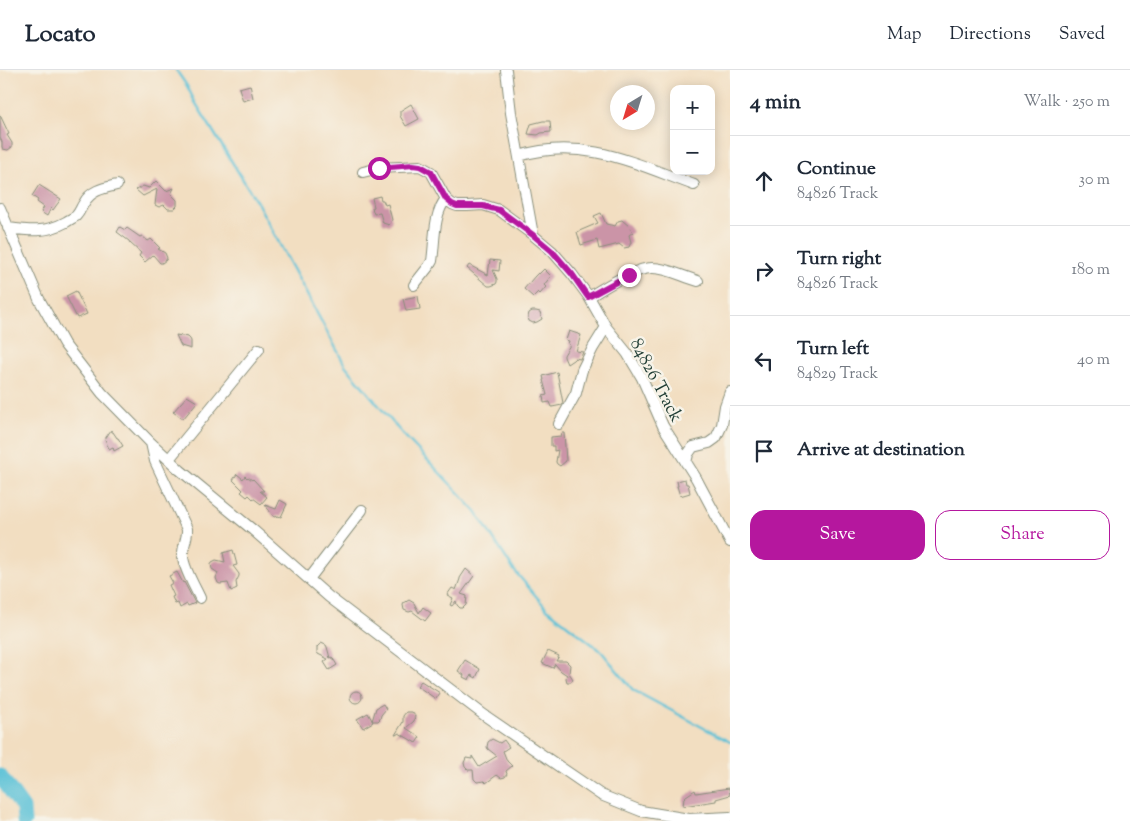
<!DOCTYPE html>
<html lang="en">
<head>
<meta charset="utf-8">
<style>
  :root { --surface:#fff; --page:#f2f2f3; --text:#1f2937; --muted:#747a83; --line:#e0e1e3; --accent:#b5179e }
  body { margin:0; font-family:"Sorts Mill Goudy",serif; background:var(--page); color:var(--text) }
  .controls { position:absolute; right:15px; top:15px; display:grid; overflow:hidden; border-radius:10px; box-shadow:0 2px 12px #0003 }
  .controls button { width:45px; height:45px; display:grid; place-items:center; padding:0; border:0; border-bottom:1px solid var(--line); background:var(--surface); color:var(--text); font:25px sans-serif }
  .compass { position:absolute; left:610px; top:15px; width:45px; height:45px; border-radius:50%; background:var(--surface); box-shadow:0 2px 12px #0003; rotate:218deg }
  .stop { position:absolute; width:15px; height:15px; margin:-11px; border:4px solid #b5179e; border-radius:50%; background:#fff }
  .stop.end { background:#b5179e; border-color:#fff; box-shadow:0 1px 5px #0008 }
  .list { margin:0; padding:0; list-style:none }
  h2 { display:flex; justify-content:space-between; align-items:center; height:65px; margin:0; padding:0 20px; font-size:21px }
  h2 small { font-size:16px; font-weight:400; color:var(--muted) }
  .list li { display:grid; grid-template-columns:32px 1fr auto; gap:15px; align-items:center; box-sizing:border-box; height:90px; padding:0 20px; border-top:1px solid var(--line) }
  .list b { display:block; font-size:19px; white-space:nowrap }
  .list p { margin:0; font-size:16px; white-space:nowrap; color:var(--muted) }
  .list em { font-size:16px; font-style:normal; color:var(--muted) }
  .actions { display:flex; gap:10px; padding:15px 20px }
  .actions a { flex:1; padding:11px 0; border:1px solid var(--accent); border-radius:15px; text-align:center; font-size:18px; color:var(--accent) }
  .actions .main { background:var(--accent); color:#fff }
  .icon { flex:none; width:28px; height:28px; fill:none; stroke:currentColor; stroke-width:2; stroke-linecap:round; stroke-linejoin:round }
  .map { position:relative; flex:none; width:730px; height:751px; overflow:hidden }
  header { display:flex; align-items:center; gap:30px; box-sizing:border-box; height:70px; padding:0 25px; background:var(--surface); border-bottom:1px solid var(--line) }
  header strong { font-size:24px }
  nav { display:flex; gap:28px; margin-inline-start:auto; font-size:18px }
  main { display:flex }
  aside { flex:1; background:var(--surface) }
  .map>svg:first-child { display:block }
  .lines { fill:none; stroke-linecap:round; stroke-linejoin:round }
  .stream { stroke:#5ac1d7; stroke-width:2.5 }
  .river { stroke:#5ac1d7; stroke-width:15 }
  .building { fill:#cb94a7 }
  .minor-casing { stroke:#888e7a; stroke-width:12 }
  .minor { stroke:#fff; stroke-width:10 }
  .route { stroke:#b5179e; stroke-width:6 }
  .labels { text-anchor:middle; stroke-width:5; stroke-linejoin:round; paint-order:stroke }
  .street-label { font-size:18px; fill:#1f3d34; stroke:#f7f3e8 }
</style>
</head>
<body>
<header>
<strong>Locato</strong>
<nav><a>Map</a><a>Directions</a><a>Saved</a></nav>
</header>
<main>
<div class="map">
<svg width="730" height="751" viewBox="0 0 730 751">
  <rect width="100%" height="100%" fill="#f7f3e8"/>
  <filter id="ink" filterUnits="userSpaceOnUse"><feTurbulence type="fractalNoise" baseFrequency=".02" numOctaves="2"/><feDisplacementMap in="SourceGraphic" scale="10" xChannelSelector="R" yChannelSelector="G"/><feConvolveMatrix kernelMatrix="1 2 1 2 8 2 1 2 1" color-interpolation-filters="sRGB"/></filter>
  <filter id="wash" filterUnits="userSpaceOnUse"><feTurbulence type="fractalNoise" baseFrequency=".0096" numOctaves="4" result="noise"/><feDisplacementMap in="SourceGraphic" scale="20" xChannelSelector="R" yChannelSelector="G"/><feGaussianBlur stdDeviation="1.12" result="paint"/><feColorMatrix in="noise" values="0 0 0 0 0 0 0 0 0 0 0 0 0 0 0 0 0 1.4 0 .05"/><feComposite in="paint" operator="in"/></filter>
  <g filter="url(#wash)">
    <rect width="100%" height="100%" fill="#f2dec1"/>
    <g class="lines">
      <path class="stream" d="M176,0L187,16L195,32L258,134L345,295L399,360L455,419L476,442L513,499L547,539L601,581L633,620L730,672"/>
      <path class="river" d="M0,706L23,738L24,751"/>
    </g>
    <g id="blocks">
      <path class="building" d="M250,15L253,28L243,31L239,18Z
        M411,34L419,49L406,56L400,46V41Z
        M0,45L9,64L7,65L12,73V77L8,80L3,79L2,77V72L0,68Z
        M543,51H550L551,62L541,63L538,65L528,64L531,54Z
        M156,111L166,121L174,118L171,124L177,130V136L174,139H168L164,135L159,137L155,135L157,119L143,126L136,120L143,116L149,118Z
        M39,115L61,129L53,140L51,138L47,146L41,142L44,137L37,132L38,130L32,126Z
        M380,126L381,130H383L385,135L388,134L392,150L390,154L389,155L383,153L380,143L374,144L372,138L374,137L372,128Z
        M601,143L606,154L615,156L618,151L622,150L630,157L633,162L629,165L631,172L629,177L624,178L619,174L599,179L597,170L581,175L577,162L598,153L594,146Z
        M120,157L125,160L127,158L140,167L142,166L148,171L151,169L160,178L158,179L165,183L167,188L166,190L162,193H160L153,185L145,192L139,186L141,183L130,173L129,171L117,162Z
        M490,190L500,191L499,201L493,200L497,209V212L496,214L491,216H488L467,198L469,195L488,205Z
        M544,199L551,206L544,215L546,217L540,224L538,222L533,227L524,219L535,206L538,203L539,204Z
        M76,221L87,244L77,248L66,226Z
        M418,226L420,239L406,241L403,229Z
        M532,241H536L540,242L542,249L537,252L533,253L529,251L528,247L529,243Z
        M569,261L581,265L576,281L583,282L580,289L575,288L573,290L567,294L564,287V285L570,275L568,274L569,271L566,270Z
        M176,265L188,267L190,269L191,271V279L181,276Z
        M557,302L563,333L562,335L552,337L550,332L544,333L543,326L547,325L543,310H544L543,306Z
        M187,326L197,332L183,349L173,342Z
        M111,360L112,362H113L117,368H118L123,376L114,381L113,377L109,379L105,369Z
        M562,363H564L566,391L560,396L557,394L556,392L558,380L554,381V376H551V367L561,366Z
        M237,404L243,409L245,406L247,408L248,407L252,410L253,409L264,421H260L267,427L261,434L253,428V429L249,425L247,427L241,422L243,420L233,410Z
        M685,409L686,414H688L690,423L680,426L677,416H678L677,411Z
        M280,430L287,434L281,447L278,446L274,447L265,435L276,439Z
        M233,480L237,495L233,496L239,504V506L236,512L237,518L231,521L228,513L220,514L218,513L216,508L218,503L212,499L211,494L212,492L216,490L225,492L223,483Z
        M466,499L474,506L461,524L467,526L466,535L463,538H460L457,535L456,531L452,536L450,535L453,528L447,525L452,518L456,520L460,509V508Z
        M177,502L183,513L184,512L195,533L188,536L187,534L180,538L178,533L175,534L172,527L174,526L169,515L173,513L169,506Z
        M409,530L414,533L419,543L423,537L431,543L425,551L412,541L409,542L404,540L403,535L404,533Z
        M321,573L326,575L327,577L330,588L332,587L337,595L329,600L324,592L328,589L318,584L317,582V577Z
        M548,581L559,586L556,591H566L570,595L569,603L573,609L571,612H567L566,608L567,605L561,601L555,594L553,598L542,593Z
        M465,590L480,599L476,608L471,605L469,610L463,607L464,605L458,601Z
        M421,611L440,623L436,629L417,616Z
        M350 627a6 6 0 1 1 12 0a6 6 0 1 1-12 0Z
        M383,634L386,639L381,645L380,649L378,651H372L376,638Z
        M406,642H412L415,646L414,651L406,658L420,667L416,673L399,663L396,665H395L403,652V646Z
        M368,643L373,652L363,658L357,649Z
        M492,669L500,673L504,670L509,677L503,681L507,691L512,696L506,701L507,704L505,707L501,708L497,705L486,713L484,711L477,712L474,709L473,700H468L465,697L464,693L466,688L472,689V686L479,697L497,686L488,679L487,677L488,672Z
        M729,718L730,725L716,729V731L683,736L684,728L686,726L695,720L696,723Z"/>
    </g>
  </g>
  <g filter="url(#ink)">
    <use href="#blocks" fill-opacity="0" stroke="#888e7a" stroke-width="1"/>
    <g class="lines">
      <g class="minor-casing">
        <path id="minor" d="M506,0L511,43L533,165
          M519,86C582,66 636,94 694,115
          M363,102L379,98L420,96L431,102L446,129L452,134L457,136H467L483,135L499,140L533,165L552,181L572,204L589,227L606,257L627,283L642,308L663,356L696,408L730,472
          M0,138L39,229L64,274L102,323L151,373L180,400L253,460L329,527L484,645L601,725L641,741L689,749L730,747
          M8,158C30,161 46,163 66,152C69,150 73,148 76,146C80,142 81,137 84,133C91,120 104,118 117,115
          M414,215L429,196L432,191C435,172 433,144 446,129
          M589,227C603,218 636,197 653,198C668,198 683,207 698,211
          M559,354L576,323L582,300L593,278L606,257
          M151,373L155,391L187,459C188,468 182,477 183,486C183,497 195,517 200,528
          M169,389L259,279
          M686,393L688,384L693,377L709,373L716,368L722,355L725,336L730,322
          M309,509L362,440"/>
      </g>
      <use href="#minor" class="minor"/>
    </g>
  </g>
  <g class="lines" filter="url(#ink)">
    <path class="route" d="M379,98L413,95L420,96L431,102L446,129L452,134L457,136H483L499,140L533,165L552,181L572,204L588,227L629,205"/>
  </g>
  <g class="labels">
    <g class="street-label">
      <text transform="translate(657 310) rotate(62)" y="6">84826 Track</text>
    </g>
  </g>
</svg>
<div class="controls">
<button>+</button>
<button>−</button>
</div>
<svg class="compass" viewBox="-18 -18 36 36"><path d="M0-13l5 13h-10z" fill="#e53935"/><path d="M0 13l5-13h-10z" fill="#747a83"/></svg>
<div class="stop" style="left:379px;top:98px"></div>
<div class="stop end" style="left:629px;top:205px"></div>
</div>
<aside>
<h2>4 min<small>Walk · 250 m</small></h2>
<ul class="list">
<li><svg class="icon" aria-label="ahead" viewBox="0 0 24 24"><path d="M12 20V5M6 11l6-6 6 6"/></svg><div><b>Continue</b><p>84826 Track</p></div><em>30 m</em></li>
<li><svg class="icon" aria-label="right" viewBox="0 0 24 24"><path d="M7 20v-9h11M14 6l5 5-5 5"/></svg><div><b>Turn right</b><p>84826 Track</p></div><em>180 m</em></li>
<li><svg class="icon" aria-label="left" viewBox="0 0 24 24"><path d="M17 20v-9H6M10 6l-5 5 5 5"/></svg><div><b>Turn left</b><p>84829 Track</p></div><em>40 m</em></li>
<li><svg class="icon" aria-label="arrive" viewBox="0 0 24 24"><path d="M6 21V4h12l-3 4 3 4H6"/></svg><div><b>Arrive at destination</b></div></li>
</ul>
<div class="actions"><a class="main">Save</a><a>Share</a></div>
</aside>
</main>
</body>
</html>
